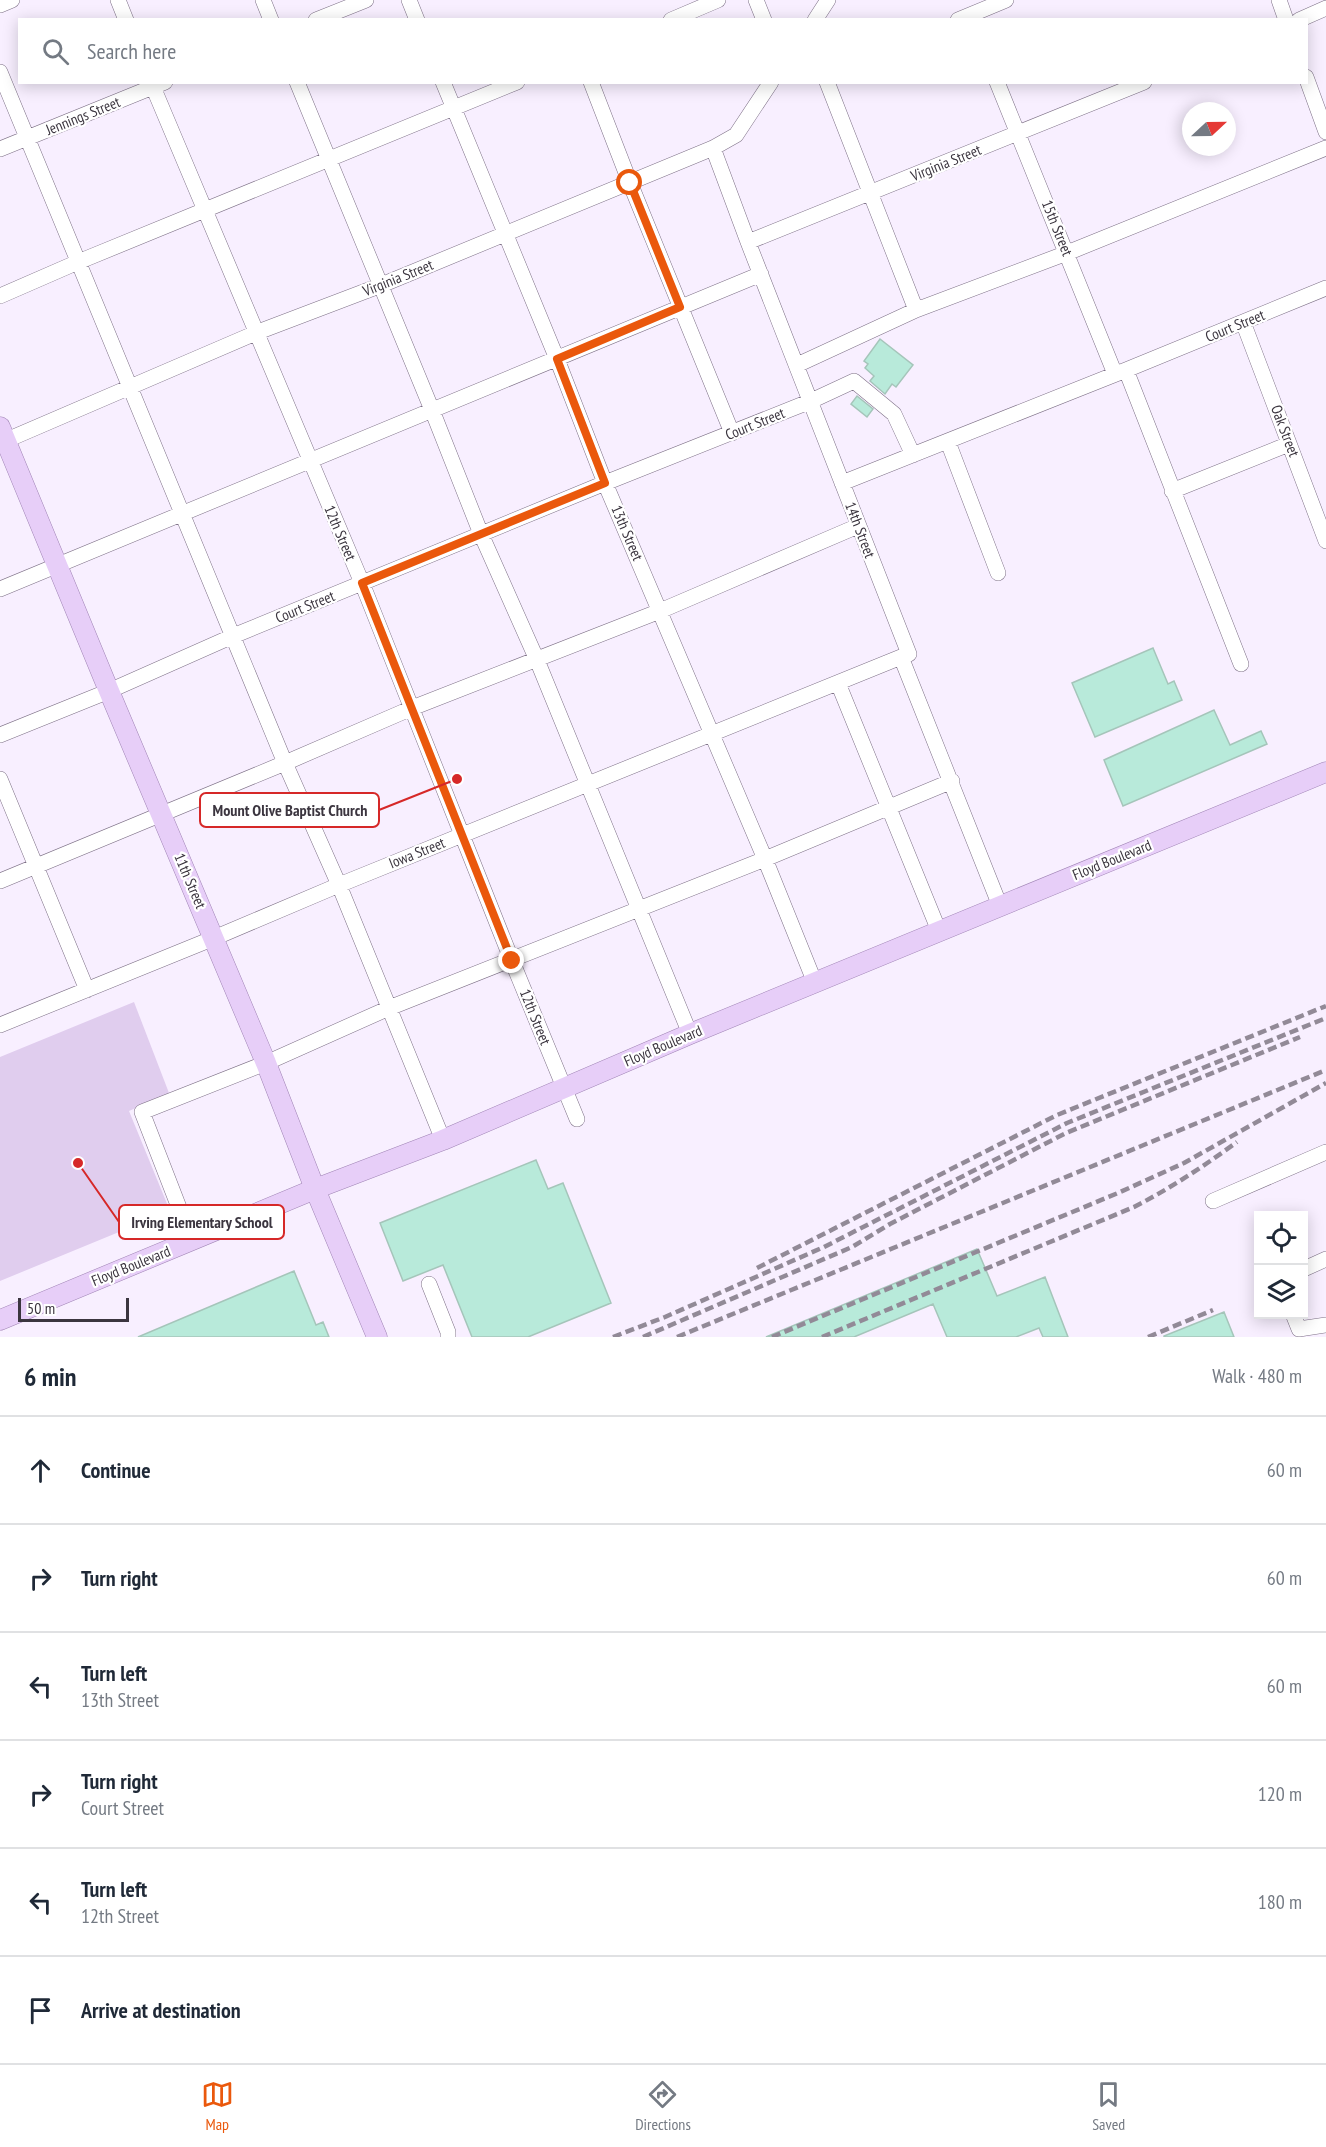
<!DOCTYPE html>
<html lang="en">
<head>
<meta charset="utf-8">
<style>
  :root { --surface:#fff; --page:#f6f6f7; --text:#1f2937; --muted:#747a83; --line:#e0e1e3; --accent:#ea580c }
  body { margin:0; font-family:"PT Sans Narrow",sans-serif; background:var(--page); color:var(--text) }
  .controls { position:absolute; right:18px; bottom:18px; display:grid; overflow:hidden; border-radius:0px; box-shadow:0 3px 15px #0003 }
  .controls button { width:54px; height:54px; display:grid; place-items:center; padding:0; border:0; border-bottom:2px solid var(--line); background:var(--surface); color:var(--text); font:30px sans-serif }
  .compass { position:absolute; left:1182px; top:102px; width:54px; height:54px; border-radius:50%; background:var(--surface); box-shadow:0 3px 15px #0003; rotate:68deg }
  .scale { position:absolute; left:18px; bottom:15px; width:111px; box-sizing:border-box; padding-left:6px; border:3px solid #3b353f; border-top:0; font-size:16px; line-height:21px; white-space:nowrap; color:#3b353f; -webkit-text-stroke:4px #fff; paint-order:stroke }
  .stop { position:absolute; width:18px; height:18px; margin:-14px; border:4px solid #ea580c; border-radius:50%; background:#fff }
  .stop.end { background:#ea580c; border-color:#fff; box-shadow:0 2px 6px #0008 }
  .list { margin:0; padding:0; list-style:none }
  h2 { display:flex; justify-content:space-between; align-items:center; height:78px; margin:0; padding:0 24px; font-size:26px }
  h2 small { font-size:20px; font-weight:400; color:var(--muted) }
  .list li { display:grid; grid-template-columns:39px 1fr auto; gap:18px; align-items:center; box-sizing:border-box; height:108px; padding:0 24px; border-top:2px solid var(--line) }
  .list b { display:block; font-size:22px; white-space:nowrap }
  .list p { margin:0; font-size:20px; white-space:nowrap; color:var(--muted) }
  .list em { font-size:20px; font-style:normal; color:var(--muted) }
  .icon { flex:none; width:33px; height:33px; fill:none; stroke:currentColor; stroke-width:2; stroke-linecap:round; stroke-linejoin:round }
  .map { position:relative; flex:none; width:1326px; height:1337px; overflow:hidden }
  .search { position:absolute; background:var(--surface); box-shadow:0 3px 15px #0003; left:18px; right:18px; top:18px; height:66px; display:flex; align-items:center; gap:15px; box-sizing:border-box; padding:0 21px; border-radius:0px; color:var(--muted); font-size:22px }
  .sheet { height:726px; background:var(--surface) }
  nav { display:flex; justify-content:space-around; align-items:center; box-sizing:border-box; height:84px; border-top:2px solid var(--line); background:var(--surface); font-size:16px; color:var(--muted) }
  nav a { display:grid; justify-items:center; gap:3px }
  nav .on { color:var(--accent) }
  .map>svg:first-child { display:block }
  .green { fill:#e0cdee }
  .building { fill:#b8eada; stroke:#a5c5ba; stroke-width:1.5 }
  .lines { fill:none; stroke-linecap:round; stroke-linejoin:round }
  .minor-casing { stroke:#7e7187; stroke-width:16 }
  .major-casing { stroke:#a084b5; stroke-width:21 }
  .minor { stroke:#fff; stroke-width:15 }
  .major { stroke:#e7cef8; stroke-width:20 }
  .rail { stroke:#928a97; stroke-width:4.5; stroke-dasharray:9 4.5; stroke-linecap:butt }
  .route { stroke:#ea580c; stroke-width:8 }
  .labels { text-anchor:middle; stroke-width:4.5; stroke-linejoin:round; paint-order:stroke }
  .street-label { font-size:15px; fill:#3b353f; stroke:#fff }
  .leader { fill:none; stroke:#d62828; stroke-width:2 }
  .callout-dot { fill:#d62828; stroke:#fff; stroke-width:2 }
  .callout { fill:#fff; stroke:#d62828; stroke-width:2 }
  .callout-label { font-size:16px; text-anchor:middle; font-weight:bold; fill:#3b353f }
</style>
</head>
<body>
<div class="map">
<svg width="1326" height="1337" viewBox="0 0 1326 1337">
  <rect width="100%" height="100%" fill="#f8efff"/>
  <path class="green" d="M134,1002L169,1093L129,1111L170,1211L0,1281V1057Z"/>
  <path class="building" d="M880,339L913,365L896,387L892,384L885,394L870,381L874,376L865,368L868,364L864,361Z
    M857,396L873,409L867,417L851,404Z
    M1153,648L1168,684L1174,681L1182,700L1095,737L1072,683Z
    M1214,710L1230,745L1261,731L1267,744L1123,806L1104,760Z
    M536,1160L548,1189L563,1183L611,1303L528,1337H472L443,1265L403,1281L380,1223Z
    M977,1249L997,1296L1045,1277L1068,1337H1043L1039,1328L1016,1337H947L933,1304L854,1337H766Z
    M294,1271L316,1325L323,1322L329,1337H138Z
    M1224,1312L1234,1337H1164V1336Z"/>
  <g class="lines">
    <g class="minor-casing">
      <path id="minor" d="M118,0L126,20
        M263,0L271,20
        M409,0L417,20
        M756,0L764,20
        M1279,0L1286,20
        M0,5L12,0
        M316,20L366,0
        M671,20L718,0
        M815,20L828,0
        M958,20L1006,0
        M1299,20L1326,8
        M0,72L285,763L339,885L443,1140
        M1306,77L1326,132
        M151,82L362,583L512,961L577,1119
        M297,82L432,410L481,534L537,660L690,1034
        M443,82L557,359L605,483L765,859L815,983
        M591,82L630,183L732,433
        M827,82L916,310
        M997,82L1115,374
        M713,148L748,242L909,654L901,657L1000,906
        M0,149L165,82
        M748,242L1144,82
        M0,296L78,262L517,82
        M1243,322L1326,541
        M797,365L916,310L1067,253L1326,148
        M1126,370L1241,664
        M948,442L998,573
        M0,443L258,332L379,286L713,148L736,135L771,82
        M842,483L1126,370L1326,288
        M1172,491L1289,444
        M0,589L761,274
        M838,683L939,931
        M0,735L109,691L233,636L605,483L811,401L854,381L894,414L913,455
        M0,779L87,990
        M0,881L285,763L412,708L660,611L858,526
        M0,1025L214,938L339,885L901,657
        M1213,1201L1326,1152
        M192,1241L142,1112L266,1063L389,1008L765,859L952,781
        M1304,1269L1326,1259
        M429,1284L448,1332V1337
        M1293,1314L1299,1329L1326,1325"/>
    </g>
    <g class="major-casing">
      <path id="major" d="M0,427L109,691L266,1063L315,1189L377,1337
        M0,1320L315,1189L443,1140L690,1034L1326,772"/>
    </g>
    <use href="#minor" class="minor"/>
    <use href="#major" class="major"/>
    <path class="rail" d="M757,1268L1057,1115L1326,1006
      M613,1337L665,1317L824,1247L1067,1123L1326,1018
      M643,1337L852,1247L890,1224L1066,1133L1300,1037
      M677,1337L1326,1070
      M772,1337L1118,1193L1184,1163L1326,1083
      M822,1337L1134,1207C1171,1188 1204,1166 1237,1142
      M1148,1337L1213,1310"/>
  </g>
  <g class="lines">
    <path class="route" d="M512,961L362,583L605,483L557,359L680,307L630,183"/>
  </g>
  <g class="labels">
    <g class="street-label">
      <text transform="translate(83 116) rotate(-22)" y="5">Jennings Street</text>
      <text transform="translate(946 163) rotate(-22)" y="5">Virginia Street</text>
      <text transform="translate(1057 228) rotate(68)" y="5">15th Street</text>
      <text transform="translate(398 278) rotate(-22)" y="5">Virginia Street</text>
      <text transform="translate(1235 326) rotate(-22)" y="5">Court Street</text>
      <text transform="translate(755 424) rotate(-22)" y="5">Court Street</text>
      <text transform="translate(1285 431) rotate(69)" y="5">Oak Street</text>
      <text transform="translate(860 530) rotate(69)" y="5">14th Street</text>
      <text transform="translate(340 533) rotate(67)" y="5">12th Street</text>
      <text transform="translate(627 533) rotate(67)" y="5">13th Street</text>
      <text transform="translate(305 607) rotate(-22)" y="5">Court Street</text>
      <text transform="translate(417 853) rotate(-22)" y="5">Iowa Street</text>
      <text transform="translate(1112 860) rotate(-22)" y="5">Floyd Boulevard</text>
      <text transform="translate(190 881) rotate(67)" y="5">11th Street</text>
      <text transform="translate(535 1017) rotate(68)" y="5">12th Street</text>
      <text transform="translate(663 1046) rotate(-23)" y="5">Floyd Boulevard</text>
      <text transform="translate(131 1266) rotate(-22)" y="5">Floyd Boulevard</text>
    </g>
  </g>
  <path class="leader" d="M457 779L379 810M78 1163L119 1222"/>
  <g class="callout-dot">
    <circle cx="457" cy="779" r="6"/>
    <circle cx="78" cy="1163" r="6"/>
  </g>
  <g class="callout">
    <rect x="200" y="793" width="179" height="34" rx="6"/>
    <rect x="119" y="1205" width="165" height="34" rx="6"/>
  </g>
  <g class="callout-label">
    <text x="290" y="816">Mount Olive Baptist Church</text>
    <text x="202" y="1228">Irving Elementary School</text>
  </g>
</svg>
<div class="controls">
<button><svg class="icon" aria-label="locate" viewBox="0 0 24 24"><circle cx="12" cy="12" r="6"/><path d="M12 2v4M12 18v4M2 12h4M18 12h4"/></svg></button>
<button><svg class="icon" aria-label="layers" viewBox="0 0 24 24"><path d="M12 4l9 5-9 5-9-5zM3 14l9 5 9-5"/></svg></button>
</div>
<svg class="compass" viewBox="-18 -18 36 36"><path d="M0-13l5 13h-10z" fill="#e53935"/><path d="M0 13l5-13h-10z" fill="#747a83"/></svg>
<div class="scale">50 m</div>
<div class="stop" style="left:630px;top:183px"></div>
<div class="stop end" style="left:512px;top:961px"></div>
<div class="search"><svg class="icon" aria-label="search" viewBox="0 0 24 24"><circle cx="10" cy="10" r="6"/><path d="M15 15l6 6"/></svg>Search here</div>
</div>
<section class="sheet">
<h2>6 min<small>Walk · 480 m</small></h2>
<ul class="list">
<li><svg class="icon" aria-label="ahead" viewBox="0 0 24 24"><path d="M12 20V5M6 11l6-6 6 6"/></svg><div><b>Continue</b></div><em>60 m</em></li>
<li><svg class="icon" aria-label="right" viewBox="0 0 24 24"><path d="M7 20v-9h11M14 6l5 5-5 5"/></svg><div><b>Turn right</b></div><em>60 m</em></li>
<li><svg class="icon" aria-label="left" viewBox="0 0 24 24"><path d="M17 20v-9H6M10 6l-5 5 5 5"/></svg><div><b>Turn left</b><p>13th Street</p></div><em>60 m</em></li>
<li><svg class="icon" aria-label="right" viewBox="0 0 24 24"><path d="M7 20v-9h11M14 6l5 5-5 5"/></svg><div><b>Turn right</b><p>Court Street</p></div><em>120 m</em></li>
<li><svg class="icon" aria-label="left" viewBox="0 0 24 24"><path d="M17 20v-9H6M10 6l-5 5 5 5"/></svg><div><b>Turn left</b><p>12th Street</p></div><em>180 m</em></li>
<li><svg class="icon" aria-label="arrive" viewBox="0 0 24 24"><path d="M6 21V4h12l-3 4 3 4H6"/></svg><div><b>Arrive at destination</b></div></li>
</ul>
</section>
<nav>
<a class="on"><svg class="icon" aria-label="map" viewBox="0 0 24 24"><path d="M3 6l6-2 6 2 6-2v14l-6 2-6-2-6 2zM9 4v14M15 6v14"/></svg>Map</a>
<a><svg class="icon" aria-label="directions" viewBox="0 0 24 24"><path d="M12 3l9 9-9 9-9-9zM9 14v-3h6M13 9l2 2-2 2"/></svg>Directions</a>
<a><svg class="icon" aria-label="saved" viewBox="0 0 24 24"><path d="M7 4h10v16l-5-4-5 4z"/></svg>Saved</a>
</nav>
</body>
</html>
